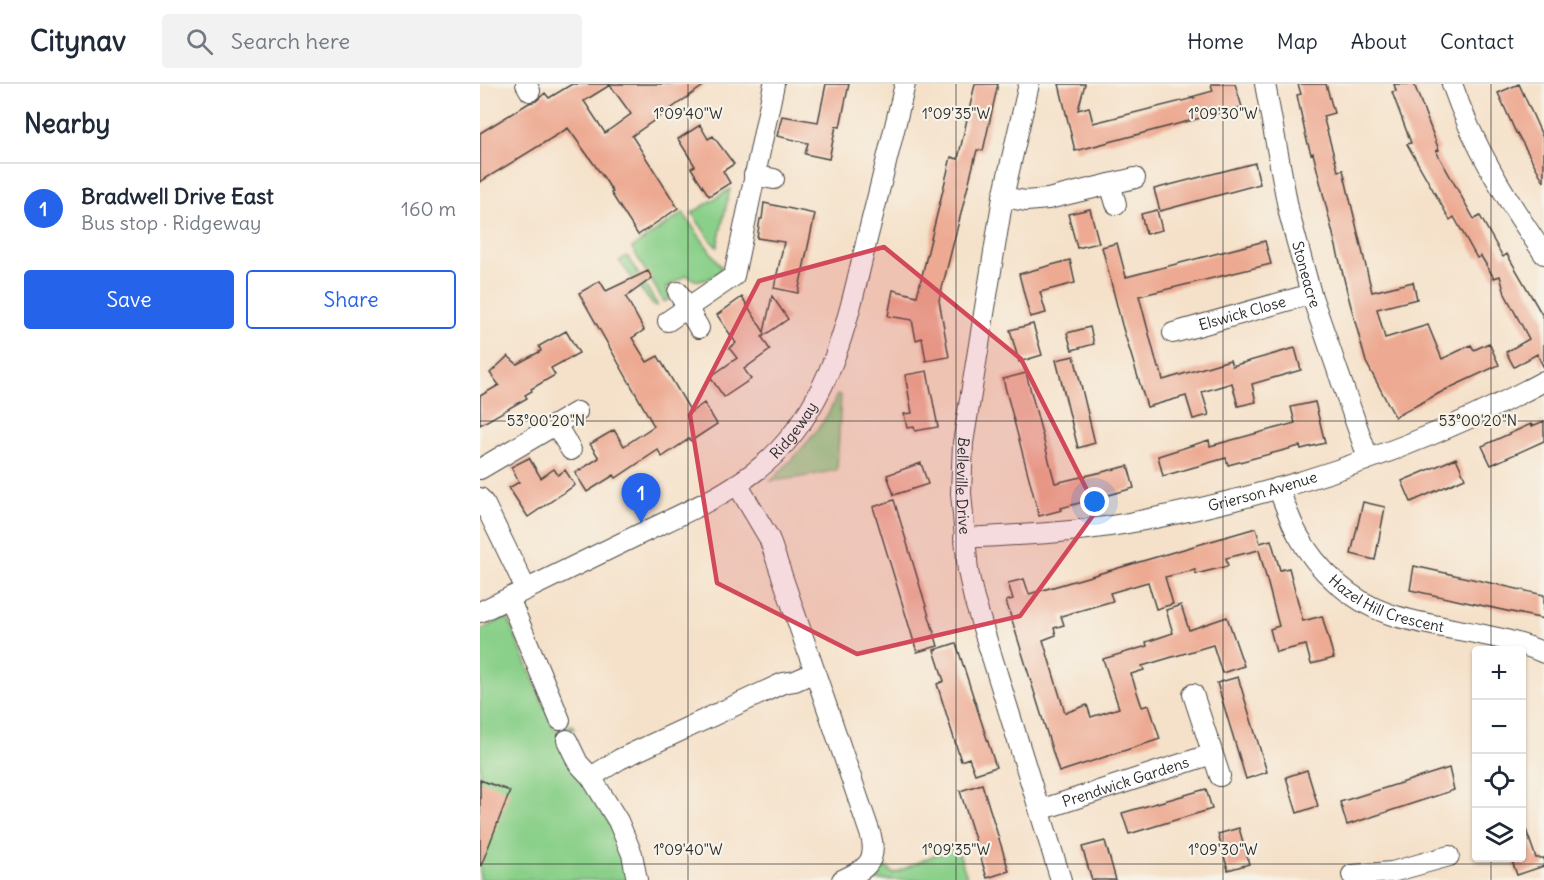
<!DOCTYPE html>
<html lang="en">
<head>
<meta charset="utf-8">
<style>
  :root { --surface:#fff; --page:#f2f2f3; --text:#1f2937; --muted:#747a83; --line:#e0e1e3; --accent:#2563eb }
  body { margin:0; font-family:Delius,sans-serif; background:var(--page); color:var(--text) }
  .controls { position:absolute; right:18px; bottom:18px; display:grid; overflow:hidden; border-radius:6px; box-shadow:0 2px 4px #0004 }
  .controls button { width:54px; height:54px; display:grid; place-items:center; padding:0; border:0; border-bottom:2px solid var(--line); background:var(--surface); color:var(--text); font:30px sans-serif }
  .you { position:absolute; left:615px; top:418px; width:21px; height:21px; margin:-15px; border:4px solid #fff; border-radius:50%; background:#1a73e8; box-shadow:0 0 0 9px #1a73e833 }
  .badge { display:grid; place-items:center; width:39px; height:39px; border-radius:50%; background:var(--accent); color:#fff; font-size:20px; font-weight:700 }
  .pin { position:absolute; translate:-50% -50px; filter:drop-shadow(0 2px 3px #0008) }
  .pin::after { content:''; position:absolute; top:32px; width:21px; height:18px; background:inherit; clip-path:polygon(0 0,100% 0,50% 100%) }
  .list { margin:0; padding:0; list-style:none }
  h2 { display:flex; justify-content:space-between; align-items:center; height:78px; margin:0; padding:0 24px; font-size:26px }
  h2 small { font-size:20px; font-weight:400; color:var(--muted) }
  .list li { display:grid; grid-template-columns:39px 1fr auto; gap:18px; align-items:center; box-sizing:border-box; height:90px; padding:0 24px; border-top:2px solid var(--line) }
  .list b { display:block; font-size:22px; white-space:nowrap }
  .list p { margin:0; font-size:20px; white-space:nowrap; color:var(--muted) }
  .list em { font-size:20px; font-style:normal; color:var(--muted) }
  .actions { display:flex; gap:12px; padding:18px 24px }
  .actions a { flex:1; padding:14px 0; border:2px solid var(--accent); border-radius:6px; text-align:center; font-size:21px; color:var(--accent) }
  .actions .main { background:var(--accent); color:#fff }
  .icon { flex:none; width:33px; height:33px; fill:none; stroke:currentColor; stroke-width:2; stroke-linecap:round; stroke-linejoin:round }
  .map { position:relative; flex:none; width:1064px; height:796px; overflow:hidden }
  header { display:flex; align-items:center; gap:36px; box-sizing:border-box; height:84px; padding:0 30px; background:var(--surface); border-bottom:2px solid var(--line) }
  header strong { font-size:28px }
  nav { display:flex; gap:33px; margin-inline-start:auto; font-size:21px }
  .search { width:420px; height:54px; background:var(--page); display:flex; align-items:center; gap:15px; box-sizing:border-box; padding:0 21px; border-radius:6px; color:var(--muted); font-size:22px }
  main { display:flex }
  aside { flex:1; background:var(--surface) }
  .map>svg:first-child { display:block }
  .green { fill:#8bd08a; stroke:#5b7e5a; stroke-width:1.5 }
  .building { fill:#eda991; fill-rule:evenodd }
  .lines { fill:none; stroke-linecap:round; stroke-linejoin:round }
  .minor-casing { stroke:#494643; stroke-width:22 }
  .minor { stroke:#fff; stroke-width:20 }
  .marked { fill:#d1495b; fill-opacity:0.2; stroke:#d1495b; stroke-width:4.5; stroke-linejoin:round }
  .ticks { fill:none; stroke:#2b2b2b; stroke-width:1.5; stroke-opacity:0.45 }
  .labels { text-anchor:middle; stroke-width:4.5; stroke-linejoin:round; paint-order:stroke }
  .street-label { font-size:15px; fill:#2b2b2b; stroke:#f7f3e8 }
  .ticks-label { font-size:15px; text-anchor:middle; fill:#2b2b2b; stroke:#f7f3e8; stroke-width:4.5; stroke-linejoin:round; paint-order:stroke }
</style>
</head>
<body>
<header>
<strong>Citynav</strong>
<div class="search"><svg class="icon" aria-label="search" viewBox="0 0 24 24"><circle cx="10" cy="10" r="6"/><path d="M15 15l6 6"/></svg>Search here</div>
<nav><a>Home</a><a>Map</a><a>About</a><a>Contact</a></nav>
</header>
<main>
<aside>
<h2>Nearby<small></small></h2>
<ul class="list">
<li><span class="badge">1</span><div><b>Bradwell Drive East</b><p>Bus stop · Ridgeway</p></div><em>160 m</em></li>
</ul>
<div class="actions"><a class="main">Save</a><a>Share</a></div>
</aside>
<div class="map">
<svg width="1064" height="796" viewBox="0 0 1064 796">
  <rect width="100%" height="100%" fill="#f7f3e8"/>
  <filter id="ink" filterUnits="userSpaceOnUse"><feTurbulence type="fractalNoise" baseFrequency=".0167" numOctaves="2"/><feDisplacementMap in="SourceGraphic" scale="12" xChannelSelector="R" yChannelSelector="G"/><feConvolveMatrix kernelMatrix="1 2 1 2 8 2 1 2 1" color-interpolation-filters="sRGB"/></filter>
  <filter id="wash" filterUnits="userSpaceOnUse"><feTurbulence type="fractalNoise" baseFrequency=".008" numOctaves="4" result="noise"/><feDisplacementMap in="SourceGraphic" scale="24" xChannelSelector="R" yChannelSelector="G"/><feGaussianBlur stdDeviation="1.35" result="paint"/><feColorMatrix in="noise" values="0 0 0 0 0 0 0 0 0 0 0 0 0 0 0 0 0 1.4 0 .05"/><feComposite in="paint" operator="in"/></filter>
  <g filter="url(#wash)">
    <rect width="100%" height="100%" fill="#f5e1c9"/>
    <path class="green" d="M250,105L237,163L231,157L212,129Z
      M203,129L242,184C234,195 218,202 207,191L187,203L189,215L184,218L152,164Z
      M147,172L177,220V222L173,221L139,177Z
      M357,311H361L357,386L316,394L291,397C316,371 344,345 357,311Z
      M27,533L75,647L92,641L94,645L78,652L94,688L118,718L141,763L150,796H0V546Z
      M476,761L488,796H391L402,781L410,786L413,790Z"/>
    <g id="blocks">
      <path class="building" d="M92,0H226L152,52L198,124L158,151L131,109L133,108L124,94L88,44L0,98V49L49,19L56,17L65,9L69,14ZM130,1L151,30L125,49L104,17Z
        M346,0H369L360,43L356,42L349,75L325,70L328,59L297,52L302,32L338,38Z
        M495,0H518L503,67L497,66L459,216L469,273L446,277L442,254L436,256L432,236L408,232L413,206L437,212L471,73L478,75Z
        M579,0H605L598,26L609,23L613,39L714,14L711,13L733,7L731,0H755L762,23L595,67Z
        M818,0H846L854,29L843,32L858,87L863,86L892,208L933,198L937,215L897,225L905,254L948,241L962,275L991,261L994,266L1009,259L1019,281L967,305L915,333L886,278L869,215L833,69L831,70L826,53L817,11L821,10Z
        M914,0H934L959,66L956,67L994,135L1000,132L1023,173L1027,170L1064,234V284L1057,270L1034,283L1026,268L1049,255L1025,210L1020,192L1014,194L1001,172L997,174L974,133L970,136L927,60L931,59L912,8L916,7Z
        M1039,0L1064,56V98L1037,49H1036L1018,9Z
        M220,41L228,55L233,52L254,80L243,87L250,99L229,112L211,84L215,82L198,55Z
        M775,79L780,100L680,127L674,105Z
        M284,119L335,130L318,209L294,204L304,158L277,154L280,135H282Z
        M610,125L619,159L597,164L588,130Z
        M677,126L682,146L666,150L661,130Z
        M785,157L791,180L659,212L678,284H680L683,296L750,276L752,282L815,264L821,286L772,300L776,318L758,322L752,299L722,308L729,331L713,335L706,312L667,323L642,241L622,163L637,159L646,193Z
        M590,176L595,199L560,208L566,229L550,233L539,190Z
        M168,187L172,194L146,213L164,246L152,254L167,278L178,272L211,328L224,319L237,340L211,357L209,355L182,373L178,366L136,394L134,391L107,408L95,389L119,374L110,360L134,346L144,362L174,342L99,209L120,197L126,207Z
        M292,212L308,235L282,253L290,266L264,285L271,295L244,313L230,293L257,274L249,264L256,259L237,231L262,213L284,248Z
        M553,240L562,271L539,278L530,246Z
        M610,243L614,260L592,266L587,249Z
        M86,247L99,269L71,284L75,291L51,305L52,307L45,311L47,314L0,341V312L19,301L10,289L28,272L37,280L61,267L59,262Z
        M594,272L615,359L598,364L576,276Z
        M447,287L458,343L435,347L434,343L427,344L424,330L432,329L425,291Z
        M546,289L575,399L648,382L654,404L581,424L582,426L559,432L523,295Z
        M835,318L845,359L821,365L820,362L748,381L746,374L683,392L678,372L729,356L730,362L815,339L811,323Z
        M1064,337V357L1011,381L1002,362L1051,340L1052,342Z
        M49,374L61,394L74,385L78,391L85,386L95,401L48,433L29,404L39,398L31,383Z
        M976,374L985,394L931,418L922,397Z
        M441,379L448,400L414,411L407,391Z
        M414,416L458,562L437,568L393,423Z
        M883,418L905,423L895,476L871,470Z
        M776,444L780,459L791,456L800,486L809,484L823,537L842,532L854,574L831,580L826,561L796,568L790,545L799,542L779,466L746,474L748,482L716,490L715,486L685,493L693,520L676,525L668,498L630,509L633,517L581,532L584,541L574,544L576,551L563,556L585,629L607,621L611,633L639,624L623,575L667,562L666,558L693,549L686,526L701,521L709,546L747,533L764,582L742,589L733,561L662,582L664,586L651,590L662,623L669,621L680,655L579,688L526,517L533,515L528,499L544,495L549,510Z
        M934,482L1064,511V535L930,506Z
        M476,559L516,683L495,690L489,674L481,677L457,600L464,597L454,566Z
        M758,593L787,688L766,695L737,599Z
        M969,684L974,706L867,741L860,718Z
        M827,686L838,722L817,729L806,693Z
        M0,696L30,707L1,782L0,781Z
        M502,700L529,787L507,794L480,707Z
        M726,705L732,725L649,750L642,729Z
        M1041,740H1044L1056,774H1064V782L1037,791L1031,774H1041Z
        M759,744L769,780L748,786L738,750Z
        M625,757L636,796H612L602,763Z"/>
    </g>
  </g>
  <g filter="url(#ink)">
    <use href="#blocks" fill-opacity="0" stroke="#494643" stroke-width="1.5"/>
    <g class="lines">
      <g class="minor-casing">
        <g id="minor">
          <path d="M46,0L50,7"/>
          <path id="s1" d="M549,0L523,113L483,359L481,409L488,487L494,515L581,796"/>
          <path id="s2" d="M785,0L809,129L831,210L888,374"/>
          <path d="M972,0C993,62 1027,116 1064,170"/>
          <path d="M274,91L294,95"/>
          <path d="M630,100L636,120"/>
          <path d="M523,113L546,117L568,115L655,94"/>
          <path d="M198,208L219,244"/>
          <path d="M188,237L254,192L294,0"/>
          <path id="s3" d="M693,249L831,210"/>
          <path d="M76,341L91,366"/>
          <path d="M0,385L97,328"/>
          <path d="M257,400L289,454L391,752C398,779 384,786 362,796"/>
          <path id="s4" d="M798,404C805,420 810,437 818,451C837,486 871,517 909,530C960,547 1015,547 1064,569"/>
          <path d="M0,414L5,421L46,505"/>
          <path id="s5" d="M484,454C537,451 591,449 643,440C789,414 934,367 1064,297"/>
          <path d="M29,514L80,636"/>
          <path id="s6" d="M0,528C53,502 107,476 160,450C208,427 261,406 299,366C354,308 369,230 387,155C400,103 413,52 425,0"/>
          <path d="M713,610L740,692"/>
          <path d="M87,656L98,679L111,693L138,737L152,770L157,796"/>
          <path d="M111,693L140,675L303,599L315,597L335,588"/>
          <path id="s7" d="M560,726L732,670"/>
          <path d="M872,791L912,788L969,772"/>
        </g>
      </g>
      <use href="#minor" class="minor"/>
    </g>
  </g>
  <path class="marked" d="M404,163L541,275L617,426L540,532L377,570L237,499L210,331L279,197Z"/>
  <path class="ticks" d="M208,0V796M476,0V796M743,0V796M1011,0V566M0,337H1064M1011,774V796M0,780H1064"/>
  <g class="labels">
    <g class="street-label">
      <text dy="5" stroke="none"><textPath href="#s2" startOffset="195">Stoneacre</textPath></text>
      <text dy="5" stroke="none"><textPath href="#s3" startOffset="72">Elswick Close</textPath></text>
      <text dy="5" stroke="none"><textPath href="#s6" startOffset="366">Ridgeway</textPath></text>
      <text dy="5" stroke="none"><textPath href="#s1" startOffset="408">Belleville Drive</textPath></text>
      <text dy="5" stroke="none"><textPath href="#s5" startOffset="303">Grierson Avenue</textPath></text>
      <text dy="5" stroke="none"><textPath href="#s4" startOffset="168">Hazel Hill Crescent</textPath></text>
      <text dy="5" stroke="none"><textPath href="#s7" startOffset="90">Prendwick Gardens</textPath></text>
    </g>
  </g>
  <g class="ticks-label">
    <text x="208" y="35">1°09'40"W</text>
    <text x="476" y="35">1°09'35"W</text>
    <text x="743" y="35">1°09'30"W</text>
    <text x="66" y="342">53°00'20"N</text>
    <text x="998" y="342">53°00'20"N</text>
    <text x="208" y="771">1°09'40"W</text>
    <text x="476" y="771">1°09'35"W</text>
    <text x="743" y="771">1°09'30"W</text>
  </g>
</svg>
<div class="controls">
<button>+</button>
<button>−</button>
<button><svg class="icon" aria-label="locate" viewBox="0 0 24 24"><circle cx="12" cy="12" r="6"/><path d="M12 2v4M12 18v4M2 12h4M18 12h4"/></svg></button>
<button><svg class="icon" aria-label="layers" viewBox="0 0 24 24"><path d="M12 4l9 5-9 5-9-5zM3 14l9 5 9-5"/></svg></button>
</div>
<div class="you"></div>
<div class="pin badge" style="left:161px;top:439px">1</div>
</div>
</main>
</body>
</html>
